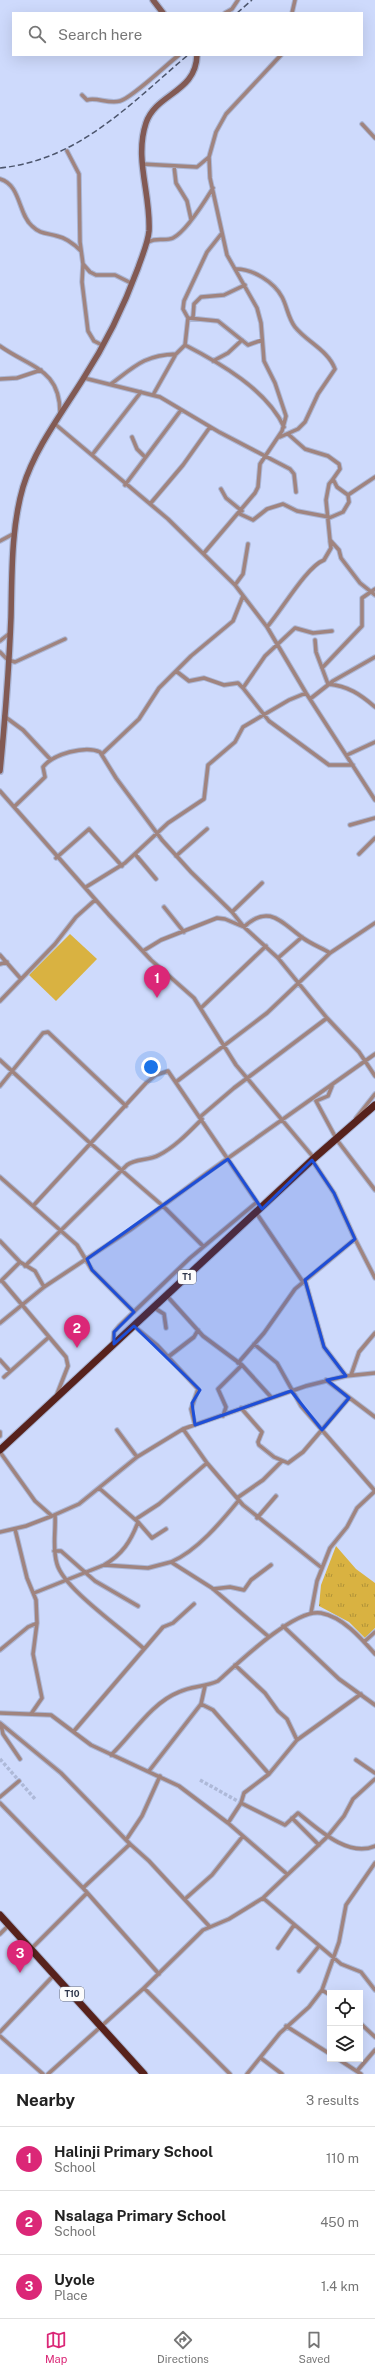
<!DOCTYPE html>
<html lang="en">
<head>
<meta charset="utf-8">
<style>
  :root { --surface:#fff; --page:#f2f2f2; --text:#222; --muted:#767676; --line:#e0e0e0; --accent:#db2777 }
  body { margin:0; font-family:"Public Sans",sans-serif; background:var(--page); color:var(--text) }
  .controls { position:absolute; right:12px; bottom:12px; display:grid; overflow:hidden; border-radius:0px; box-shadow:0 4px 16px #0002 }
  .controls button { width:36px; height:36px; display:grid; place-items:center; padding:0; border:0; border-bottom:1px solid var(--line); background:var(--surface); color:var(--text); font:20px sans-serif }
  .you { position:absolute; left:151px; top:1067px; width:14px; height:14px; margin:-10px; border:3px solid #fff; border-radius:50%; background:#1a73e8; box-shadow:0 0 0 6px #1a73e833 }
  .badge { display:grid; place-items:center; width:26px; height:26px; border-radius:50%; background:var(--accent); color:#fff; font-size:13px; font-weight:700 }
  .pin { position:absolute; translate:-50% -33px; filter:drop-shadow(0 1px 2px #0008) }
  .pin::after { content:''; position:absolute; top:21px; width:14px; height:12px; background:inherit; clip-path:polygon(0 0,100% 0,50% 100%) }
  .list { margin:0; padding:0; list-style:none }
  h2 { display:flex; justify-content:space-between; align-items:center; height:52px; margin:0; padding:0 16px; font-size:17px }
  h2 small { font-size:13px; font-weight:400; color:var(--muted) }
  .list li { display:grid; grid-template-columns:26px 1fr auto; gap:12px; align-items:center; box-sizing:border-box; height:64px; padding:0 16px; border-top:1px solid var(--line) }
  .list b { display:block; font-size:15px; white-space:nowrap }
  .list p { margin:0; font-size:13px; white-space:nowrap; color:var(--muted) }
  .list em { font-size:13px; font-style:normal; color:var(--muted) }
  .icon { flex:none; width:22px; height:22px; fill:none; stroke:currentColor; stroke-width:2; stroke-linecap:round; stroke-linejoin:round }
  .map { position:relative; flex:none; width:375px; height:2074px; overflow:hidden }
  .search { position:absolute; background:var(--surface); box-shadow:0 4px 16px #0002; left:12px; right:12px; top:12px; height:44px; display:flex; align-items:center; gap:10px; box-sizing:border-box; padding:0 14px; border-radius:0px; color:var(--muted); font-size:15px }
  .sheet { height:244px; background:var(--surface) }
  nav { display:flex; justify-content:space-around; align-items:center; box-sizing:border-box; height:56px; border-top:1px solid var(--line); background:var(--surface); font-size:11px; color:var(--muted) }
  nav a { display:grid; justify-items:center; gap:2px }
  nav .on { color:var(--accent) }
  .map>svg:first-child { display:block }
  .grass { fill:#d9b241 }
  .park { fill:url(#park-tufts) }
  .lines { fill:none; stroke-linecap:round; stroke-linejoin:round }
  .street-tunnel { stroke:#aeb9d8; stroke-width:3.5; stroke-dasharray:3.5 2; stroke-linecap:butt }
  .street-casing { stroke:#abb6d5; stroke-width:5.5 }
  .secondary-casing { stroke:#abb6d5; stroke-width:8 }
  .highway-casing { stroke:#abb6d5; stroke-width:9 }
  .street { stroke:#a0847f; stroke-width:3.5 }
  .secondary { stroke:#825a54; stroke-width:5.5 }
  .highway { stroke:#57221c; stroke-width:7 }
  .rail { stroke:#4d566d; stroke-width:1.5; stroke-dasharray:6 3; stroke-linecap:butt }
  .marked { fill:#1d4ed8; fill-opacity:0.2; stroke:#1d4ed8; stroke-width:3; stroke-linejoin:round }
  .labels { text-anchor:middle; stroke-width:3.5; stroke-linejoin:round; paint-order:stroke }
  .shield { fill:#fcfcfc; stroke:#6b717f; stroke-width:1 }
  .shield-label { font-size:9px; font-weight:bold; fill:#2d354a }
</style>
</head>
<body>
<div class="map">
<svg width="375" height="2074" viewBox="0 0 375 2074">
  <defs>
    <pattern id="park-tufts" width="24" height="20" patternUnits="userSpaceOnUse"><rect width="24" height="20" fill="#d9b241"/><path d="M3 7l-1-3M5 7V3M7 7l1-3M15 17l-1-3M17 17v-4M19 17l1-3" fill="none" stroke="#b09238"/></pattern>
  </defs>
  <rect width="100%" height="100%" fill="#cedafc"/>
  <path class="grass" d="M70,934L97,959L56,1001L29,975Z"/>
  <path class="park" d="M336,1546L356,1569L375,1583V1628L365,1638L349,1622L319,1606L321,1585Z"/>
  <g class="lines">
    <path class="street-tunnel" d="M0,1759L35,1799
      M200,1780L241,1803"/>
    <g class="street-casing">
      <path id="street" d="M225,13L232,9L238,0
        M292,13L295,0
        M82,95L87,100C97,97 108,104 120,101C132,98 167,64 179,55
        M362,124L375,138
        M67,151L79,174L80,242L83,264L90,272L96,275H115L131,283
        M142,164L197,167L209,157
        M174,166L176,183L187,201L191,219
        M0,179C21,185 18,214 32,226C40,234 47,233 57,236C67,238 74,244 81,251
        M146,244C154,236 165,242 173,238C187,231 205,201 213,188
        M83,264L82,282L88,331L94,341L102,345
        M236,269C253,269 274,282 282,297C287,306 288,318 295,327C307,342 328,350 335,369L318,394L305,422L298,429L280,437
        M193,317L194,304L201,297L224,295L245,285
        M188,318L218,321L248,345L262,340
        M185,345C220,363 267,390 284,427
        M0,346C31,368 61,369 60,415
        M213,361L228,353L242,340
        M84,378L160,397L219,432L290,469L294,474L296,492
        M0,379L17,378L41,370
        M111,384C135,366 145,355 176,354
        M153,395L176,354L185,345L188,318L183,309L184,301L207,252L222,233
        M55,424L168,519L235,585L267,627L306,693L375,800
        M288,434L305,449L328,456L339,464L340,469L333,479L337,487L348,495L349,502L343,512L329,518
        M132,437L137,449L145,457
        M92,455L141,392
        M333,479L329,484L326,500L330,540L339,550L341,558L360,583L375,595
        M125,485L181,410
        M221,489L226,498L242,511
        M348,495L375,477
        M150,504L183,465L210,427
        M240,514L253,520L267,509L283,504L297,511L329,517
        M0,541L15,533
        M204,553L255,493L258,487L260,464L282,431L286,416L275,383L264,361L261,323L257,308L227,255L210,178L209,157L216,132L226,114L281,55
        M235,585L243,574L248,544
        M267,627C282,610 306,567 324,560L331,548L330,541
        M332,631L313,633L295,628L265,656L243,688L269,721L329,765H353
        M315,640L316,652L328,684C348,686 360,694 375,707
        M0,641L10,633
        M0,652L8,660L15,662L65,639
        M322,668L362,626V598L375,589
        M176,671L189,681L204,678L224,685L238,683L243,688
        M310,699L333,681L375,657
        M4,716L23,730L51,760
        M102,754L139,719L159,688L191,656L233,621L243,596
        M347,755L375,742
        M0,791L109,915L151,960L194,998L236,1065L314,1158
        M14,807L45,777L43,767C53,754 85,745 100,752L116,778L162,840L191,872L232,912L244,927L278,958L327,1018L359,1052L375,1076
        M350,825L375,818
        M135,854L156,879
        M359,854L375,838
        M176,856L207,829
        M56,858L89,829L122,866
        M86,887L125,863L168,823L204,799L208,765L235,742L243,727L289,700L306,693
        M164,907L184,932
        M232,912L262,883
        M143,951L161,940L217,918L225,919L244,927C269,903 282,923 303,938C311,944 322,948 330,953
        M0,955L21,979
        M278,958L302,937
        M0,964L7,962
        M0,1001L55,944L76,917L95,900
        M201,1008L266,946
        M0,1060L90,1143L163,1206L203,1246
        M176,1082L267,1013L330,953L375,923
        M0,1086L43,1033L48,1032L126,1106
        M316,1101L337,1140L375,1190
        M316,1101L328,1096L332,1086
        M200,1117L234,1088L327,1018
        M356,1118L375,1094
        M312,1160L334,1193L355,1239L375,1278
        M0,1177L77,1245L92,1270L134,1312
        M33,1206L146,1083L156,1075L168,1071L261,1208
        M257,1214L303,1282
        M0,1241L20,1262L35,1271L44,1287
        M25,1266L127,1165C136,1158 148,1161 159,1155C175,1147 189,1132 202,1119
        M305,1280L324,1347L346,1376
        M1,1281L20,1262
        M2,1281L66,1357L68,1366L57,1394
        M167,1296L203,1336L242,1365L271,1397
        M153,1307L164,1314L166,1328
        M0,1323L44,1287L130,1230L207,1173L375,1054
        M134,1326L157,1345L198,1389L191,1409L195,1425
        M113,1343L114,1332L119,1326L190,1258L257,1202
        M254,1344L277,1363L301,1406L375,1491
        M168,1357L194,1337L198,1330
        M0,1360L10,1371
        M238,1363L264,1333L295,1289L355,1239
        M351,1375L359,1352L375,1333
        M4,1377L49,1337
        M326,1380L375,1417
        M241,1408L262,1432L258,1442L259,1445L274,1457L288,1463L303,1452L349,1398
        M223,1416L226,1407L218,1389L242,1365
        M183,1429L207,1463L243,1505L322,1568
        M117,1430L137,1457
        M0,1432V1436
        M0,1452L35,1501L52,1516L79,1504L137,1457L183,1429L306,1386L346,1376L375,1373
        M237,1498L263,1480L282,1461
        M55,1515C56,1532 52,1548 57,1564C64,1589 123,1629 144,1649
        M257,1518L276,1496
        M136,1519L159,1504L207,1463
        M138,1522L152,1538L166,1529
        M15,1529L27,1578L36,1600L37,1623L33,1654L42,1698L31,1714
        M0,1532L26,1526L52,1516
        M54,1551H61L95,1581L138,1606
        M171,1562C197,1551 221,1522 239,1500
        M104,1565L148,1568L171,1562L212,1588L269,1637
        M213,1589L230,1587L244,1590L251,1580L271,1565
        M34,1593L104,1565C122,1555 131,1541 138,1522L99,1488
        M311,1613L317,1581L330,1548L347,1527L357,1508L375,1491
        M283,1626L339,1679L375,1705
        M364,1642L375,1632
        M0,1650L28,1627L37,1623
        M235,1665L265,1693L278,1711L287,1719L297,1740
        M201,1704L213,1710L269,1774
        M0,1713L51,1715L91,1745L179,1786L228,1823L287,1874
        M0,1723L61,1773L130,1844L149,1861L210,1927
        M1,1725L3,1734L20,1759
        M74,1731L163,1627L173,1623L194,1604
        M111,1755C132,1735 151,1703 179,1692C191,1686 205,1687 218,1681C238,1663 295,1608 321,1613C343,1617 361,1638 375,1654
        M356,1760L375,1773
        M149,1771L201,1704L205,1686
        M0,1797L19,1781
        M0,1803L83,1888L159,1974
        M241,1803L285,1825L298,1813C318,1829 348,1858 375,1846
        M292,1818L319,1845
        M228,1823L241,1803L244,1793L269,1774L297,1740L361,1694
        M126,1840L142,1816L160,1776
        M83,1888L130,1844
        M263,1898L341,1964L361,1972L375,1990
        M185,1899L212,1875L243,1836
        M0,1934L9,1925
        M278,1948L294,1925
        M31,1949L87,1893
        M299,1971L319,1946
        M144,1988L230,2074
        M322,1990L330,1995
        M360,2023L375,2037
        M286,2026L330,2054
        M0,2032L54,1975
        M0,2036L43,2074
        M261,2058L282,2074
        M338,2059L361,2074
        M357,2071L375,2050
        M48,2074L144,1988L203,1930L229,1919L263,1898L327,1837L344,1816L353,1799L375,1779
        M247,2074L280,2033L309,2007L322,1990L339,1942L346,1905L375,1863"/>
    </g>
    <g class="secondary-casing">
      <path id="secondary" d="M153,0L163,13
        M0,771C5,720 9,669 11,617C12,575 11,528 23,487C35,448 62,413 83,379C105,345 124,306 138,268C142,256 148,243 149,231C151,194 134,159 146,123C156,93 196,93 197,55"/>
    </g>
    <g class="highway-casing">
      <path id="highway" d="M0,1450L312,1160L375,1105
        M0,1915L144,2074"/>
    </g>
    <use href="#street" class="street"/>
    <use href="#secondary" class="secondary"/>
    <use href="#highway" class="highway"/>
    <path class="rail" d="M237,13L252,0
      M0,168C79,160 130,104 188,55"/>
  </g>
  <path class="marked" d="M228,1159L262,1209L312,1160L334,1193L355,1239L305,1280L324,1347L346,1376L327,1380L349,1398L322,1430L291,1391L195,1425L192,1403L200,1390L134,1326L114,1344V1332L134,1312L92,1270L87,1259Z"/>
  <g class="labels">
    <g class="shield">
      <rect x="178" y="1270" width="18" height="14" rx="3"/>
      <rect x="60" y="1987" width="24" height="14" rx="3"/>
    </g>
    <g class="shield-label">
      <text x="187" y="1280">T1</text>
      <text x="72" y="1997">T10</text>
    </g>
  </g>
</svg>
<div class="controls">
<button><svg class="icon" aria-label="locate" viewBox="0 0 24 24"><circle cx="12" cy="12" r="6"/><path d="M12 2v4M12 18v4M2 12h4M18 12h4"/></svg></button>
<button><svg class="icon" aria-label="layers" viewBox="0 0 24 24"><path d="M12 4l9 5-9 5-9-5zM3 14l9 5 9-5"/></svg></button>
</div>
<div class="you"></div>
<div class="pin badge" style="left:157px;top:998px">1</div>
<div class="pin badge" style="left:77px;top:1348px">2</div>
<div class="pin badge" style="left:20px;top:1973px">3</div>
<div class="search"><svg class="icon" aria-label="search" viewBox="0 0 24 24"><circle cx="10" cy="10" r="6"/><path d="M15 15l6 6"/></svg>Search here</div>
</div>
<section class="sheet">
<h2>Nearby<small>3 results</small></h2>
<ul class="list">
<li><span class="badge">1</span><div><b>Halinji Primary School</b><p>School</p></div><em>110 m</em></li>
<li><span class="badge">2</span><div><b>Nsalaga Primary School</b><p>School</p></div><em>450 m</em></li>
<li><span class="badge">3</span><div><b>Uyole</b><p>Place</p></div><em>1.4 km</em></li>
</ul>
</section>
<nav>
<a class="on"><svg class="icon" aria-label="map" viewBox="0 0 24 24"><path d="M3 6l6-2 6 2 6-2v14l-6 2-6-2-6 2zM9 4v14M15 6v14"/></svg>Map</a>
<a><svg class="icon" aria-label="directions" viewBox="0 0 24 24"><path d="M12 3l9 9-9 9-9-9zM9 14v-3h6M13 9l2 2-2 2"/></svg>Directions</a>
<a><svg class="icon" aria-label="saved" viewBox="0 0 24 24"><path d="M7 4h10v16l-5-4-5 4z"/></svg>Saved</a>
</nav>
</body>
</html>
